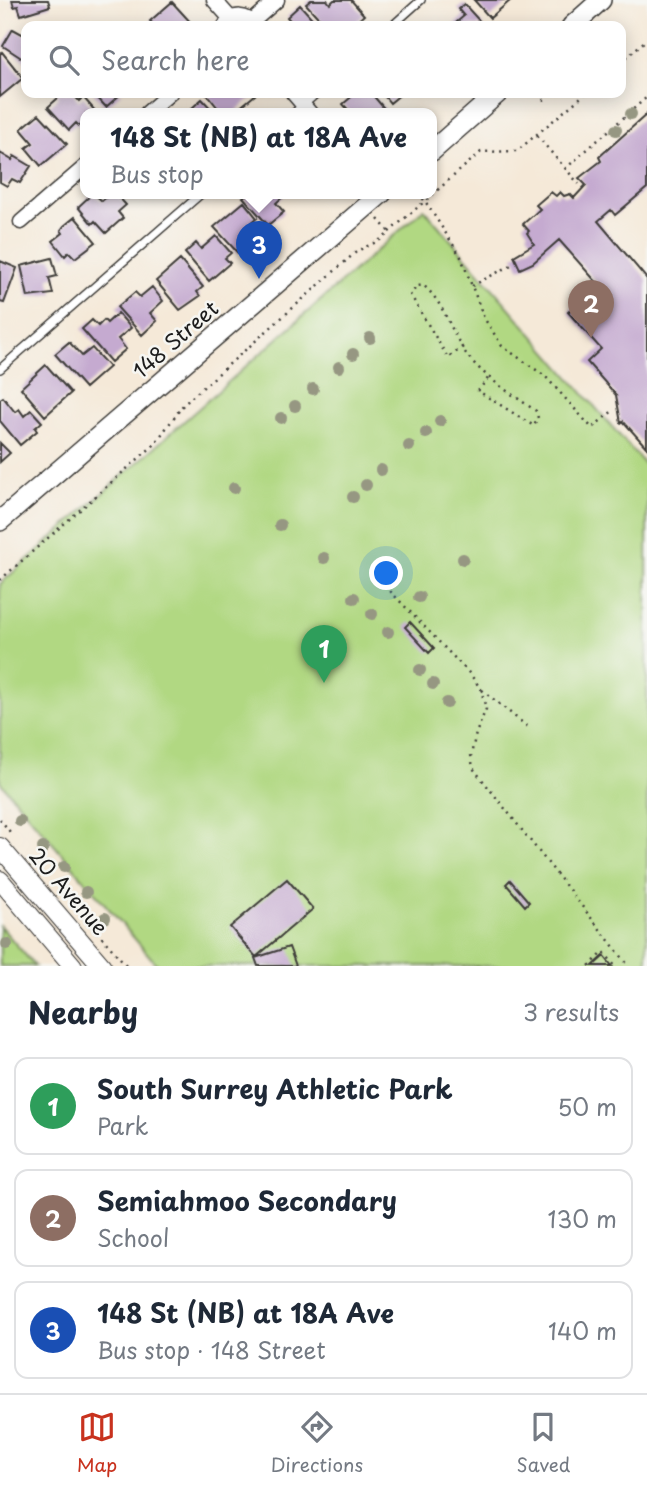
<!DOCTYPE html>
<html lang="en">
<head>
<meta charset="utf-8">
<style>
  :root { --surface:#fff; --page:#f6f6f7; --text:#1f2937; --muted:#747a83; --line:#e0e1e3; --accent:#c8321e }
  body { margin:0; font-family:"Playpen Sans",sans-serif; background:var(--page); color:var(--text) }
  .you { position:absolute; left:387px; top:574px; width:24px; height:24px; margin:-18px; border:5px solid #fff; border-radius:50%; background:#1a73e8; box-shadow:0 0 0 10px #1a73e833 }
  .badge { display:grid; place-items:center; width:46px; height:46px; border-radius:50%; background:var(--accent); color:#fff; font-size:23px; font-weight:700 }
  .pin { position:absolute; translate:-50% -58px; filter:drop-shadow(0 2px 4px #0008) }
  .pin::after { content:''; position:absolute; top:37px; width:24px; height:21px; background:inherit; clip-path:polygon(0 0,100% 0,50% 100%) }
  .popup { position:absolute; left:80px; top:108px; width:357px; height:91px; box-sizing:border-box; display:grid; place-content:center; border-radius:14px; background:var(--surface); filter:drop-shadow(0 2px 5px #0005); font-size:23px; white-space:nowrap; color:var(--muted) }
  .popup b { font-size:26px; color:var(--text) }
  .popup::after { content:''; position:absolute; left:50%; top:100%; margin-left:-14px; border:14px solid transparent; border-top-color:var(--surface) }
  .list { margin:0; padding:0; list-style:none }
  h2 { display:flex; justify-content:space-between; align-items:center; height:91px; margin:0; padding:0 28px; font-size:30px }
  h2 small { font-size:23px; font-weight:400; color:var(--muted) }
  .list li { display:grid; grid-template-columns:46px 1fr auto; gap:21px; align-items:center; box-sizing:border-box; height:98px; margin:0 14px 14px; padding:0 14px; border:2px solid var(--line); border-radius:14px }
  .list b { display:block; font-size:26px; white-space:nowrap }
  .list p { margin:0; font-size:23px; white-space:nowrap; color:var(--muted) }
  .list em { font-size:23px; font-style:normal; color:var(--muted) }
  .icon { flex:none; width:38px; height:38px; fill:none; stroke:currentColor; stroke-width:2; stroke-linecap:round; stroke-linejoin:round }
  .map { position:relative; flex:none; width:647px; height:966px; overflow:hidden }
  .search { position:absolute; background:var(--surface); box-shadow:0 4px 18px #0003; left:21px; right:21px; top:21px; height:77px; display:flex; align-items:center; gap:18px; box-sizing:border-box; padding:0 24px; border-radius:14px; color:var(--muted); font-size:26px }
  .sheet { height:427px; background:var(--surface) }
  nav { display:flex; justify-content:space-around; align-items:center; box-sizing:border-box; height:98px; border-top:2px solid var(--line); background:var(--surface); font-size:19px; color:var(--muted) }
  nav a { display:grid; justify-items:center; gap:4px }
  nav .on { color:var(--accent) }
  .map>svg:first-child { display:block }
  .green { fill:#b1d882; stroke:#667a4f; stroke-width:2 }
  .building { fill:#c5aad0 }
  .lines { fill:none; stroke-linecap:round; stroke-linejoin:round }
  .service-casing { stroke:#3d3b38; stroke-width:10 }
  .minor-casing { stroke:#3d3b38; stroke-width:17 }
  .tertiary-casing { stroke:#3d3b38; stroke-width:20 }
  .secondary-casing { stroke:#3d3b38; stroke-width:22 }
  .path { stroke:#3d3b38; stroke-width:2.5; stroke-dasharray:2 5; stroke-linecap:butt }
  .service { stroke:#fff; stroke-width:7 }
  .minor { stroke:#fff; stroke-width:14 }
  .tertiary { stroke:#fff; stroke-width:18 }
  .secondary { stroke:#fff; stroke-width:19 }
  .tree { fill:#969782 }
  .labels { text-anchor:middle; stroke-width:5; stroke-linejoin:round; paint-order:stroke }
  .street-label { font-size:21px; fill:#1c1c1c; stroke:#f6f6f2 }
</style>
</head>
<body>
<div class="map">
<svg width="647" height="966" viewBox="0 0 647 966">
  <rect width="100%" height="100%" fill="#f6f6f2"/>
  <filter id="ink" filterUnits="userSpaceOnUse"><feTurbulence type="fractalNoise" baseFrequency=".0143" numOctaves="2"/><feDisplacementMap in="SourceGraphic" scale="14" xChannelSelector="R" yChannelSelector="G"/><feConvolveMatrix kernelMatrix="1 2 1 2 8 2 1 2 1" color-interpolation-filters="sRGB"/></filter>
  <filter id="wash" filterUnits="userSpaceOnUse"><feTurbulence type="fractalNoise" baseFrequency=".00686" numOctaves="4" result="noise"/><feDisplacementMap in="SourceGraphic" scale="28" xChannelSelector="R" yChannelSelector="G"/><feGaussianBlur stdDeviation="1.57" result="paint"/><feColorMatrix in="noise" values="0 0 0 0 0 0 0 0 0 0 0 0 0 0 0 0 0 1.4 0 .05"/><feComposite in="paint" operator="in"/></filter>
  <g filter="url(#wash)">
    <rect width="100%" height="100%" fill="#f5e9d8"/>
    <path class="green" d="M424,209L647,467V966H158L0,782V584Z
      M0,926L35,966H0Z"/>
    <g id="blocks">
      <path class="building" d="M12,0H48L50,6L21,15L18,6L14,7Z
        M311,0H327L330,4L334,0H351L364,15L352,26H326L306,4Z
        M474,0H511L490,18Z
        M172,2L193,25L191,26H155L150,21Z
        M464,4L484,26H452L464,16L458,9Z
        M300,5L319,26H295L287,17Z
        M13,29L26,36V61L3,46Z
        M2,52L23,78L0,97V54Z
        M56,93H76L74,95L79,101L83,97L97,113H86V121L79,126L76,123L69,130L48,107L59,97Z
        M93,93H122L106,107Z
        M206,93H253L255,95L233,113H222Z
        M356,93H371L388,113H351L343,104Z
        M382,93H402L390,103Z
        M202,99L215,113H190L192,111L191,109Z
        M39,114L67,144L41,166L26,148L33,143L21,129Z
        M647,114V188L615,215L611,210L598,221L647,279V448L623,421L621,423L616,395L587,362L601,349L568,312L599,285L559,240L533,263L520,269L514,256L534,244L527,233L529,231L523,224L540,209L536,205L551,192L556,196L560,192L564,196L570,194L574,198L586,185L579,178L601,161L599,157Z
        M0,153L12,160L14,156L31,166L20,183L12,179L7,186L0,182Z
        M93,193L102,201L111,193H115L126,205L118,212L123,218L106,233L95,221L92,224L78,207Z
        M248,193H287L276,203L284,212L268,225L243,197Z
        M244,202L257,218L244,229L253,239L238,253L214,227Z
        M75,217L96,242L75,258L69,252L65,256L53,241L63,233L61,230L64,226Z
        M216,236L231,253L225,258L230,263L209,281L185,253L196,243L201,249Z
        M52,258L57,276L49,278L53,294L28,297L21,266Z
        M180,260L203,287L197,292L200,296L180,310L156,281Z
        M0,261L17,268L4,303L0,302Z
        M152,287L163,301L150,313L157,321L142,335L117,307L135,292L140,297Z
        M118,313L131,328L118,339L126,349L111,362L82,329L92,320L98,326L104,320L107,323Z
        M69,342L82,356L92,348L109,367L85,388L55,354Z
        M46,365L71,393L45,416L21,388Z
        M3,397L15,412L19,409L24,416L31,410L42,422L35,428L37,431L20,445L0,421V399Z
        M0,443L10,453L0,462Z
        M410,622L434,648L429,653L405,627Z
        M287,879L313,909L256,957L230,927Z
        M510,880L529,902L525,906L506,884Z
        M289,947L296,966H258L255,958Z
        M604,956L612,966H593Z"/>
    </g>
  </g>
  <g filter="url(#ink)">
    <use href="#blocks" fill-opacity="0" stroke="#3d3b38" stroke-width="2"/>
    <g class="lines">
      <g class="service-casing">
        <path id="service" d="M392,26L421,0
          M294,113L317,93
          M0,369L202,193"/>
      </g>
      <g class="minor-casing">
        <path id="minor" d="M214,0L231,19
          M252,22L277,0
          M225,26C233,13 247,14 255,26
          M293,93L310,113
          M147,113L170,93
          M21,222L86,166"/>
      </g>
      <g class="tertiary-casing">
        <path id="tertiary" d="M0,847L102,966
          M0,880L73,966"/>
      </g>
      <g class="secondary-casing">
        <path id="secondary" d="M572,26L601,0
          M432,151L498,93
          M0,521L382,193"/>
      </g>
      <path class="path" d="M621,62L647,39
        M540,93L545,102
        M586,93L517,151L481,152L425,201L461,257L484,318L502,346L545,376L592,428L615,409
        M537,136L579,184
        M565,169L647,97
        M389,232L425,201L418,193
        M472,286L515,263
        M463,347L448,358L410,294L418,286L423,285C444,302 451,333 467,355C485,378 512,394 536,411L538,418L534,426L478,391L489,377
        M388,570L391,592L470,674L481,689L486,709L476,733L471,755L473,768L629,966
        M0,580L154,445L183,405L355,253C367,244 381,243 389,232L378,219
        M482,690L529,728
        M0,819L10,832
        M83,916L127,966
        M589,966L604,952L615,966"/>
      <use href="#service" class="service"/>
      <use href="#minor" class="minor"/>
      <use href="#tertiary" class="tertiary"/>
      <use href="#secondary" class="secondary"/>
    </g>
    <g class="tree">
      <circle cx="631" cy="114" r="6"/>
      <circle cx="616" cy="130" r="6"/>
      <circle cx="370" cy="338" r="6"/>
      <circle cx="353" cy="354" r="6"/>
      <circle cx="339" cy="367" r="6"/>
      <circle cx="313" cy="389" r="6"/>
      <circle cx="295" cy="406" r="6"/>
      <circle cx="281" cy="418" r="6"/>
      <circle cx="440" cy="421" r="6"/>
      <circle cx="426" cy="433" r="6"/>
      <circle cx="409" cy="446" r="6"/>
      <circle cx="381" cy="470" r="6"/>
      <circle cx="366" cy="485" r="6"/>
      <circle cx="234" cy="488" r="6"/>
      <circle cx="353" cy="497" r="6"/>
      <circle cx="280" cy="525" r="6"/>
      <circle cx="324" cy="558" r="6"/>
      <circle cx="463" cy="559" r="6"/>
      <circle cx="419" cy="597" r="6"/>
      <circle cx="354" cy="598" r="6"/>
      <circle cx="372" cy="614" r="6"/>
      <circle cx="388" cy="632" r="6"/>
      <circle cx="420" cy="670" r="6"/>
      <circle cx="433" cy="684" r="6"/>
      <circle cx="447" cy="703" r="6"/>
      <circle cx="20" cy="821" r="6"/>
      <circle cx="43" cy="848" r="6"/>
      <circle cx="64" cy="867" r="6"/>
      <circle cx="86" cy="892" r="6"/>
      <circle cx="105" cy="918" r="6"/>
      <circle cx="7" cy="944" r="6"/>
    </g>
  </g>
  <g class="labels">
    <g class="street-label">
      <text transform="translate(176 340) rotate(-41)" y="7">148 Street</text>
      <text transform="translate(68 892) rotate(49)" y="7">20 Avenue</text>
    </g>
  </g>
</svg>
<div class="you"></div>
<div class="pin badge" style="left:324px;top:683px;background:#2e9e5b">1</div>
<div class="pin badge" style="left:591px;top:338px;background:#8d6e63">2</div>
<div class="pin badge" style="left:259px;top:279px;background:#1a4fb4">3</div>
<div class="popup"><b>148 St (NB) at 18A Ave</b>Bus stop</div>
<div class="search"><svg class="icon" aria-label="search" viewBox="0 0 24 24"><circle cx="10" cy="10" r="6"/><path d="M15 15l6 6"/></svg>Search here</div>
</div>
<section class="sheet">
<h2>Nearby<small>3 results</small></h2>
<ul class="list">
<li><span class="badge" style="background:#2e9e5b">1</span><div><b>South Surrey Athletic Park</b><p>Park</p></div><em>50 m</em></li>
<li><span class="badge" style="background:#8d6e63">2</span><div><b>Semiahmoo Secondary</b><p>School</p></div><em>130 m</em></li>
<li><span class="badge" style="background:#1a4fb4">3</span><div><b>148 St (NB) at 18A Ave</b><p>Bus stop · 148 Street</p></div><em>140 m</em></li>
</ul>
</section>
<nav>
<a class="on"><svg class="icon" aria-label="map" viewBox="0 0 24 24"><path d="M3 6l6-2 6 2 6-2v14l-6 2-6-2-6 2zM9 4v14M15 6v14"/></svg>Map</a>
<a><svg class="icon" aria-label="directions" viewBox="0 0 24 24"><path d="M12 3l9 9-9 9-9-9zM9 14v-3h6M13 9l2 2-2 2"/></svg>Directions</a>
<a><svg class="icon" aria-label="saved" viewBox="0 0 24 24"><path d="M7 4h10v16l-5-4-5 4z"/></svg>Saved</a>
</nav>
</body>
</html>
